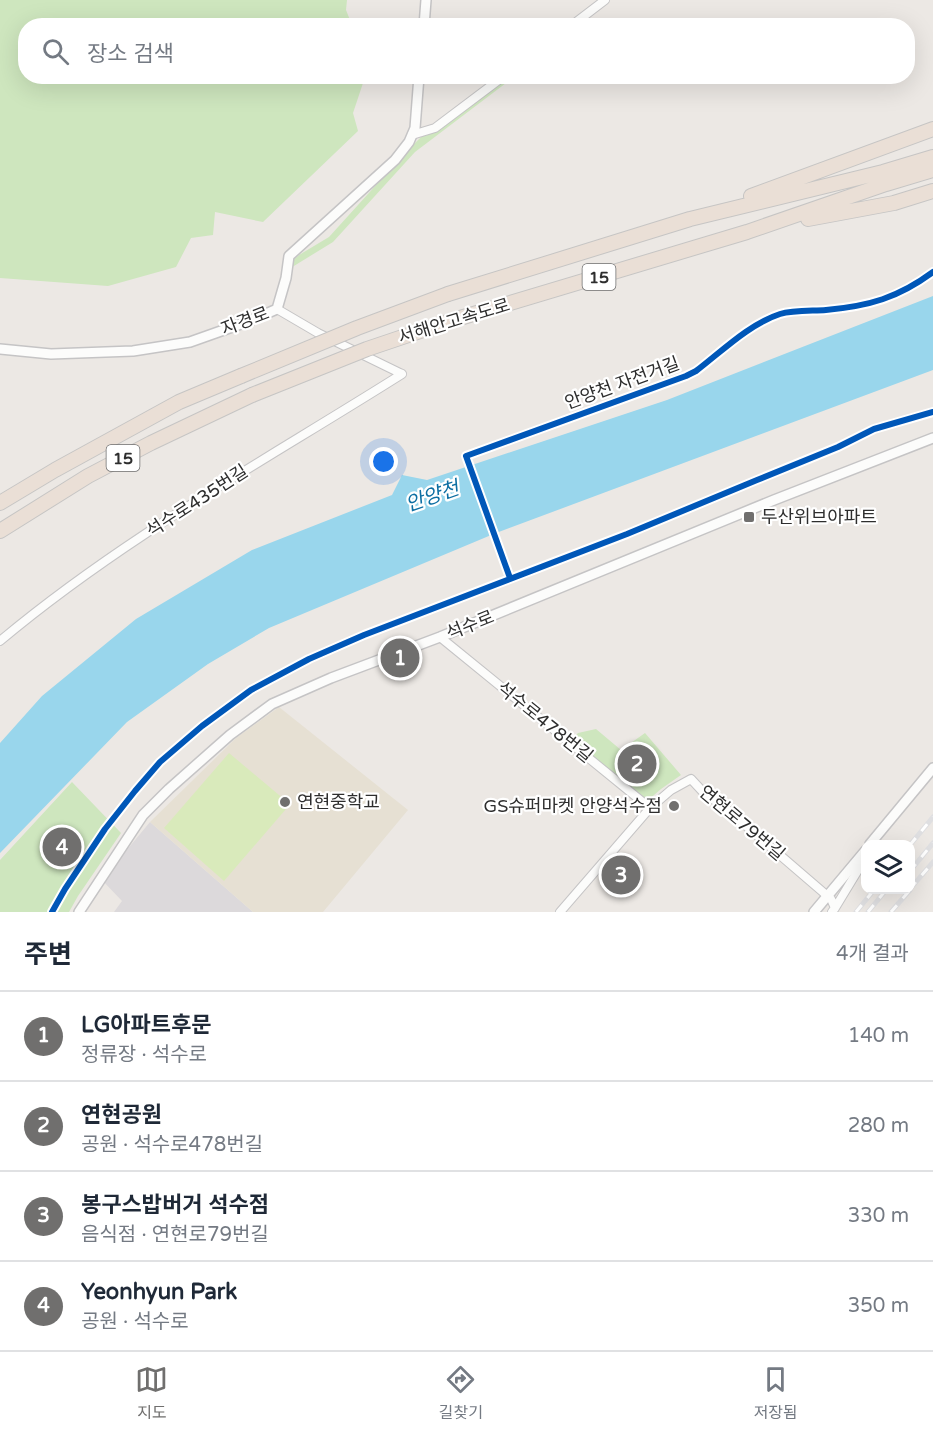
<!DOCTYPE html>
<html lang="ko">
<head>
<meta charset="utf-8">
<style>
  :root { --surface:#fff; --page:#f2f2f3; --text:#1f2937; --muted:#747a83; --line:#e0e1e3; --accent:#706f6e }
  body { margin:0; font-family:"Varela Round","Noto Sans KR",sans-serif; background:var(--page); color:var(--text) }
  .controls { position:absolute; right:18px; bottom:18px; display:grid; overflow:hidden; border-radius:12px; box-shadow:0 6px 24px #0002 }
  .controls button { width:54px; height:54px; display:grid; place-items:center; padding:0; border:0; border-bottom:2px solid var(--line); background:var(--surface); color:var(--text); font:30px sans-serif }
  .you { position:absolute; left:384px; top:462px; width:21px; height:21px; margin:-15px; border:4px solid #fff; border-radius:50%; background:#1a73e8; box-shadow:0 0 0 9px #1a73e833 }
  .badge { display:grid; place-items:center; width:39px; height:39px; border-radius:50%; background:var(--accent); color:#fff; font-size:20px; font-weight:700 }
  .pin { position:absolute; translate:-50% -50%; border:3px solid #fff; box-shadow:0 2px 6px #0006 }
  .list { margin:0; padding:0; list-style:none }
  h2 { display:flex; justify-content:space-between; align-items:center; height:78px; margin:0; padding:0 24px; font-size:26px }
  h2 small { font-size:20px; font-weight:400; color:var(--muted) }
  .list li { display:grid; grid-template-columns:39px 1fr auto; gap:18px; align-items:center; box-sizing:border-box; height:90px; padding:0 24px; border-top:2px solid var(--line) }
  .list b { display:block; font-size:22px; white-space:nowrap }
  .list p { margin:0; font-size:20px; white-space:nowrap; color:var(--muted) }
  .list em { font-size:20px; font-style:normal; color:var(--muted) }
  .icon { flex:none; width:33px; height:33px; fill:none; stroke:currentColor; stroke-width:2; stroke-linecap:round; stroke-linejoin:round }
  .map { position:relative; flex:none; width:933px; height:912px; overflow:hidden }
  .search { position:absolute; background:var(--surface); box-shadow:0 6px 24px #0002; left:18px; right:18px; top:18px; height:66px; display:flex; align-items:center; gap:15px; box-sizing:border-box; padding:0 21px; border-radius:24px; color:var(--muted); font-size:22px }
  .sheet { height:438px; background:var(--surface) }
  nav { display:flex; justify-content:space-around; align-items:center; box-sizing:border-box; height:84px; border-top:2px solid var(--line); background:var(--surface); font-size:16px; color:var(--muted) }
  nav a { display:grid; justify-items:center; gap:3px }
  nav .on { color:var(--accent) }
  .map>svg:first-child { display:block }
  .industrial { fill:#dcd9db }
  .education { fill:#e6e0d3 }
  .green { fill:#cee6be }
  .pitch { fill:#d9eabb }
  .water { fill:#99d6ec }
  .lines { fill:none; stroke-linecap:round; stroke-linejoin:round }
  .minor-casing { stroke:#c5c4c5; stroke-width:10 }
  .tertiary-casing { stroke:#c5c4c5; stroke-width:12 }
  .motorway-casing { stroke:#c6c5c4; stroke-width:16 }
  .minor { stroke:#fcfcfb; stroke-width:8 }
  .tertiary { stroke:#fcfcfb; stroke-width:9 }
  .motorway { stroke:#eadfd6; stroke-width:14 }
  .rail-casing { stroke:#dfdfe1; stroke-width:5 }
  .rail { stroke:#fff; stroke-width:3; stroke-dasharray:9; stroke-linecap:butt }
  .motorway-bridge-casing { stroke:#c6c5c4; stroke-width:16; stroke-linecap:butt }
  .motorway-bridge { stroke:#eadfd6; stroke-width:14 }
  .cycleway-casing { stroke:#fff; stroke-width:10 }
  .cycleway { stroke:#0057b8; stroke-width:6 }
  .poi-dot { fill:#706f6e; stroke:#fff; stroke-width:2 }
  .labels { text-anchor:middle; stroke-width:4.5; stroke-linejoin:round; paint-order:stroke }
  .shield { fill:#fff; stroke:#6d6d6d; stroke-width:1.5 }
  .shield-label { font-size:16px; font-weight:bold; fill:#2e2e2e }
  .street-label { font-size:18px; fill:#2e2e2e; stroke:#fff }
  .poi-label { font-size:18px; fill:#2e2e2e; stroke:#fff; text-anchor:start }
  .water-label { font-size:20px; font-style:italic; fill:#0d6fa3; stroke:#fff }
</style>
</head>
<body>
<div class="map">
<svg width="933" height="912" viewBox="0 0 933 912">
  <rect width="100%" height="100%" fill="#ece8e4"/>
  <path class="industrial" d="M150,822L253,912H114L122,901L102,880Z"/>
  <path class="education" d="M279,707L408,810L323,912H253L150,822L236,738Z"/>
  <path class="green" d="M0,0H347L346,10L352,25L26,26V76L365,77L353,113L358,131L263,222L215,212L213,235L191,238L176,267L108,286L0,278Z
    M502,77H514L415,152L333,242L289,269L292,261L299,255L329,237L406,152L421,137Z
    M596,729L621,750L645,733L681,775L661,789L647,801L572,739L578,733Z
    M72,782L121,833L78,896L69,912H0V860Z"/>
  <path class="pitch" d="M229,753L285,800L286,809L224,881L164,828Z"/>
  <path class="water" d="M933,296V370L496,533L269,628L208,664L127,722L0,853V743L42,696L136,619L252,550L392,495L402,475L427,480L667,400Z"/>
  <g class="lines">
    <g class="minor-casing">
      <path id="minor" d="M571,26L605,0
        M412,135L435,128L504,76
        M277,309L318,333L402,374
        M440,637L650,808
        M0,641C124,537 266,460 402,374
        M835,908L866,857
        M560,912L650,808L671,790L691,779L704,793L724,807L831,899L835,908L832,912"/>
    </g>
    <g class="tertiary-casing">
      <path id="tertiary" d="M424,26L426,0
        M0,349L51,354L133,351L190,342L252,320L277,309L286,278L289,256L395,160L409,142L415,128L419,76
        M870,844L933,768
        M79,912L143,815L169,789L230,735L272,704L331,678L440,637L774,500L933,438
        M814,912L866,850"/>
    </g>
    <g class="motorway-casing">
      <path id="motorway" d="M751,196L933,129
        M808,219L894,203L933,191
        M448,294L690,219L883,172L933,157
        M450,321L747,232L886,184L933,170
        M0,503L55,470L179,402L241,376
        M0,531L88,476L151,443L252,395"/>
    </g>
    <use href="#minor" class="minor"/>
    <use href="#tertiary" class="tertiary"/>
    <use href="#motorway" class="motorway"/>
    <g class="rail-casing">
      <path id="rail" d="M910,845L933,817
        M910,871L933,843
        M910,889L933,862
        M856,912L874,890
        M868,912L886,890
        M891,912L910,890"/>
    </g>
    <use href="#rail" class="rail"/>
    <g class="motorway-bridge-casing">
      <path id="motorway-bridge" d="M241,376L357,328L448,294
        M252,395L367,349L450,321"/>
    </g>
    <use href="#motorway-bridge" class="motorway-bridge"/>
    <g class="cycleway-casing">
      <path id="cycleway" d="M510,578L466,456L686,376L696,371C721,352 749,324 780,314C793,310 812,311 826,310C869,306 898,298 933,272
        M52,912L65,889L105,829L135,791L160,762L202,726L251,690L309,659L364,635L627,534L757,480L838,447L874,429L933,412"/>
    </g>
    <use href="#cycleway" class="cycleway"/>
  </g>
  <g class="poi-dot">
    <rect x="743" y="511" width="12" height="12" rx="3"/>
    <circle cx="285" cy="802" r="6"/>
    <circle cx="674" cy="806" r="6"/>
  </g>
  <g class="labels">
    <g class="shield">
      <rect x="582.5" y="264" width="33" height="26" rx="4.5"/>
      <rect x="106.5" y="445" width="33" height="26" rx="4.5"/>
    </g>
    <g class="shield-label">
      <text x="599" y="283">15</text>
      <text x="123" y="464">15</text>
    </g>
    <g class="street-label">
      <text transform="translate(245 321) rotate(-21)" y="6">자경로</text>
      <text transform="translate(454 321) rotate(-17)" y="6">서해안고속도로</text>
      <text transform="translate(622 383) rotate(-20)" y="6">안양천 자전거길</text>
      <text transform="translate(197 501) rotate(-33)" y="6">석수로435번길</text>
      <text transform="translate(470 625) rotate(-22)" y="6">석수로</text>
      <text transform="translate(545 722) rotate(39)" y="6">석수로478번길</text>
      <text transform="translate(742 823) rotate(40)" y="6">연현로79번길</text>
    </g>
    <g class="poi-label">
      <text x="761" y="523">두산위브아파트</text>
      <text x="297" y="808">연현중학교</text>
      <text x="662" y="812" text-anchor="end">GS슈퍼마켓 안양석수점</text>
    </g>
    <g class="water-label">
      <text transform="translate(432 496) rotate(-19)" y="7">안양천</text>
    </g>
  </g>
</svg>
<div class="controls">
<button><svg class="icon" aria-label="layers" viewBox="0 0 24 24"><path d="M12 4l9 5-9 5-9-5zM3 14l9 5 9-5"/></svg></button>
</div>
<div class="you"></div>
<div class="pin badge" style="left:400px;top:658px">1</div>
<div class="pin badge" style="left:637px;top:764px">2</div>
<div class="pin badge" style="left:621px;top:875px">3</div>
<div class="pin badge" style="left:62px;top:847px">4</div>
<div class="search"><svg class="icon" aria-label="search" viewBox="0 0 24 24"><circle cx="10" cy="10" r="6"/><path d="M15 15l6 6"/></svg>장소 검색</div>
</div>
<section class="sheet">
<h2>주변<small>4개 결과</small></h2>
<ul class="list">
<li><span class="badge">1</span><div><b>LG아파트후문</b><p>정류장 · 석수로</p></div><em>140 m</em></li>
<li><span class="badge">2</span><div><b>연현공원</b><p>공원 · 석수로478번길</p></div><em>280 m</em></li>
<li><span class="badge">3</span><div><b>봉구스밥버거 석수점</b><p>음식점 · 연현로79번길</p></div><em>330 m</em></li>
<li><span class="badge">4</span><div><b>Yeonhyun Park</b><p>공원 · 석수로</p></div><em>350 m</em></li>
</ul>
</section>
<nav>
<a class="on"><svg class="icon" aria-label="map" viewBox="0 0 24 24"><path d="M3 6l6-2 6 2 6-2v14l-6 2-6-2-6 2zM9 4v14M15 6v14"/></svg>지도</a>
<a><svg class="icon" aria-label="directions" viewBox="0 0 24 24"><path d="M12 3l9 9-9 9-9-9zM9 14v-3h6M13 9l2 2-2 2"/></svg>길찾기</a>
<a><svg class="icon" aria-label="saved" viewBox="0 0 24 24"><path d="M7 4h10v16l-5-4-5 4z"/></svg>저장됨</a>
</nav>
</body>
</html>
